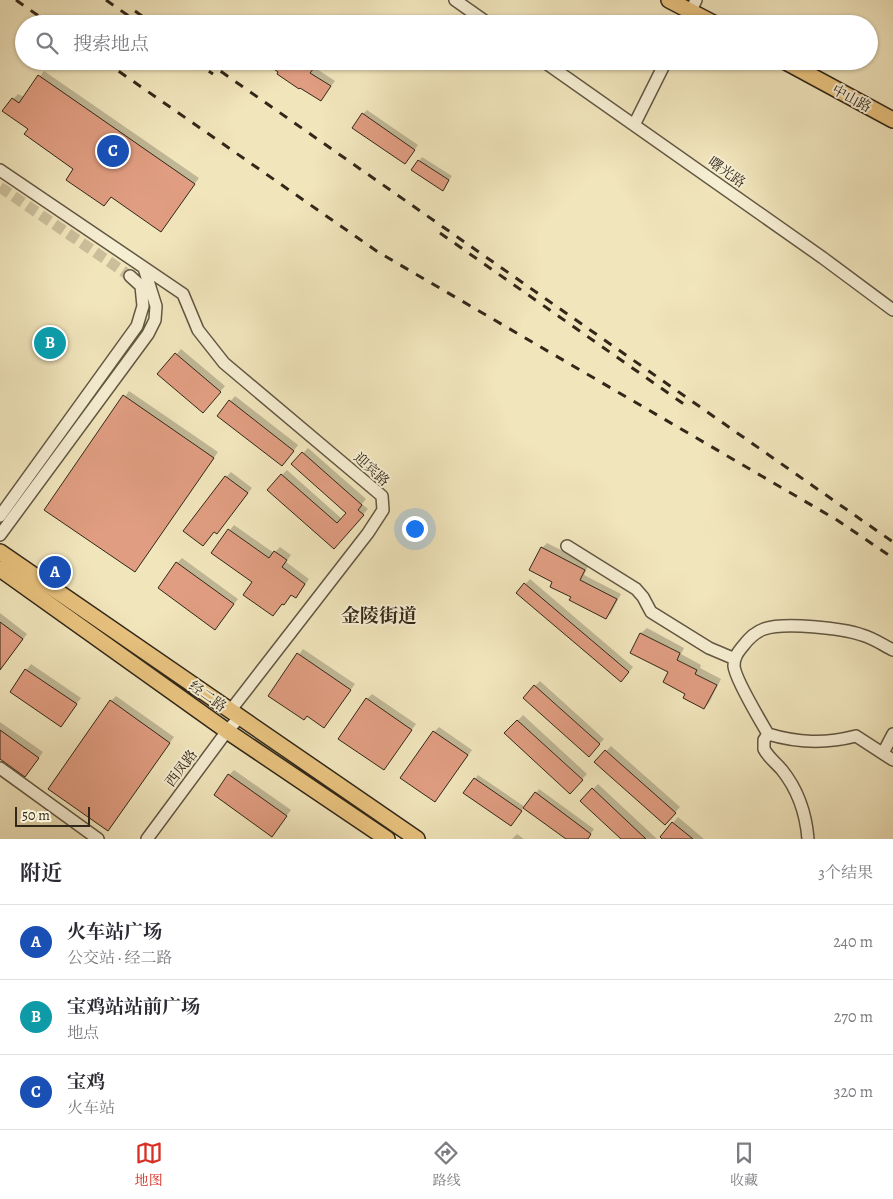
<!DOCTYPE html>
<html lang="zh">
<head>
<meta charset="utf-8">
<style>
  :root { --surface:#fff; --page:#f2f2f3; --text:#2b2b33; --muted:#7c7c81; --line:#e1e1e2; --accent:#d93025 }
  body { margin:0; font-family:Alegreya,"Noto Serif SC",serif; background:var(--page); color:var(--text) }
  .scale { position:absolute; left:15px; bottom:12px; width:75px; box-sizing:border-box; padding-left:5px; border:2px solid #322819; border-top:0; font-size:14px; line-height:18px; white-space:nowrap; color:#322819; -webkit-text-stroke:4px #f6eed3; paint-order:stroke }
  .you { position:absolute; left:414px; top:528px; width:18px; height:18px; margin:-12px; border:4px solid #fff; border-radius:50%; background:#1a73e8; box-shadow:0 0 0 8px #1a73e833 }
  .badge { display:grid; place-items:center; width:32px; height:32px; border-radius:50%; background:var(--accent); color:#fff; font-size:16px; font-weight:700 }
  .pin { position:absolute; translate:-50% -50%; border:2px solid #fff; box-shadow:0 1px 5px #0006 }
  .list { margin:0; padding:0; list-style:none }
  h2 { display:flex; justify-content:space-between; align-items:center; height:65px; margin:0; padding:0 20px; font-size:21px }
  h2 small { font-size:16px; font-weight:400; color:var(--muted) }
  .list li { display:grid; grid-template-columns:32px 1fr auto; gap:15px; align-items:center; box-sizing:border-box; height:75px; padding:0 20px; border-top:1px solid var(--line) }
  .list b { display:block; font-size:19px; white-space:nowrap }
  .list p { margin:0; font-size:16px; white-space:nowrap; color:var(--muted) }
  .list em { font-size:16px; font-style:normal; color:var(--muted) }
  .icon { flex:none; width:28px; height:28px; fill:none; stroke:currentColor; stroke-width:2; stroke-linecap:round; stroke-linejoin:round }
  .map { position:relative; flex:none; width:893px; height:839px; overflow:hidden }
  .search { position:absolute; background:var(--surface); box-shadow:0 1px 4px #0004; left:15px; right:15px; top:15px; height:55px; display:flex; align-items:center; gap:12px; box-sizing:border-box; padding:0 18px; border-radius:28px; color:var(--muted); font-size:19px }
  .sheet { height:290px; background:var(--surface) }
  nav { display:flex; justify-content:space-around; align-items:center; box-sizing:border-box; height:70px; border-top:1px solid var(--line); background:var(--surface); font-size:14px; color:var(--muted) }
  nav a { display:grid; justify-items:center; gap:2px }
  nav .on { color:var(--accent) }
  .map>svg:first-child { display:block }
  .shadow { fill:#0003 }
  .building { fill:#e09d81; stroke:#322819 }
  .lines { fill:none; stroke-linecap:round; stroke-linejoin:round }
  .minor-tunnel { stroke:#cbbf9b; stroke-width:11; stroke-dasharray:11 5.5; stroke-linecap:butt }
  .minor-casing { stroke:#625742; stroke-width:14 }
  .major-casing { stroke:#322819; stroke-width:18 }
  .minor { stroke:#f6eed3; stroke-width:11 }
  .major { stroke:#e8c27e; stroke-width:15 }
  .rail { stroke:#322819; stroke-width:3; stroke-dasharray:9 9; stroke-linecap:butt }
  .labels { text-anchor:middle; stroke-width:4; stroke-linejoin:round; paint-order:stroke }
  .street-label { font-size:14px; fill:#322819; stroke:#f6eed3 }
  .district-label { font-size:19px; font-weight:bold; fill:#322819; stroke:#f6eed3 }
</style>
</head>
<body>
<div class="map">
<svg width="893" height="839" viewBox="0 0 893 839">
  <rect width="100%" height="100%" fill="#f1e5bc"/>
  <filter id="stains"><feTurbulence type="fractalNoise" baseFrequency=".004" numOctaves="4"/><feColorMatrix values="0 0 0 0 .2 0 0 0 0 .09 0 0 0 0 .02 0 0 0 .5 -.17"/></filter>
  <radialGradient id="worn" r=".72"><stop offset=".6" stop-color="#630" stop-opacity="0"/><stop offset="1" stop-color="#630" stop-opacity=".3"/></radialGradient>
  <path class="shadow" d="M264,61H316L318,63L314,67L335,81L320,100Z
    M44,71L199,178L161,230L112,196L104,205L75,168L30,129L13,99L18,94L24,97Z
    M367,110L418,145L408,159L363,114Z
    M422,157L452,176L446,185L413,170Z
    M181,349L225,386L208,406L159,374Z
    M129,391L218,452L134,571L46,509Z
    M235,396L298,445L287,460L219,415Z
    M308,448L366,499L362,504L368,509L338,542L282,475L287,470L342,519L348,512L293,464Z
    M231,472L252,488L222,527L226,477Z
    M234,525L274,553L280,547L291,555L286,562L309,579L301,591L292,594L284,603L212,552Z
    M547,543L589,564L584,575L621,594L611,613L606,618L573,597L554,581L531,570L542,548Z
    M182,558L238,599L215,628L177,563Z
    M530,579L633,667L626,676L517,593Z
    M0,613L27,634L0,670Z
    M647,628L684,648L681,654L701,665L700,668L721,679L709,703L704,708L687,693L670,672L632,652L641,633Z
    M303,649L355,684L324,726L307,714L270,695Z
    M31,664L81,698L61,725L11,691Z
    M540,681L604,739L594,750L535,686Z
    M372,694L416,724L384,768L367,699Z
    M116,696L174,737L108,829L111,701Z
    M523,715L587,774L570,792L506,733Z
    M0,722L43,752L30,770L0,758Z
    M439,727L472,750L435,801L434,732Z
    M611,746L680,807L670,818L596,762Z
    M234,770L291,810L272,835L229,775Z
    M478,775L525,807L539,789L594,829L587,839H568L524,807L514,821L475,779Z
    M598,784L657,839H623L582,801Z
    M678,817L704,839H664L661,837Z
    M517,834L524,839H512Z"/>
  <path class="building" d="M262,61H303L314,68L310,73L331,86L321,101L300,88L299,89L277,74L278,72Z
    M38,75L195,184L161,232L111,197L104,206L66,180L73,169L24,134L28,129L2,111L12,98L19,103Z
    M362,113L415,150L405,164L352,128Z
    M418,160L449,180L443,191L411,170Z
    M175,353L221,392L203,413L157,374Z
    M123,395L214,458L135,572L44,510Z
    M229,400L294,451L282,466L217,416Z
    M302,452L362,505L358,510L364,515L334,549L267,490L281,474L337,523L346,513L291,464Z
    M225,476L248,493L217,534L214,532L203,546L183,531Z
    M228,529L269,558L274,551L287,560L282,567L305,584L296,598L291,595L284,605L282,604L273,616L243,595L252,582L211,553Z
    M541,547L585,570L580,580L617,599L606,619L569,600L571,597L550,587L552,582L529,570Z
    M176,562L234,604L215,630L158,588Z
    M524,583L629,672L621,682L516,593Z
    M0,622L23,639L0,670Z
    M640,633L680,653L677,660L697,670L695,674L717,685L704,709L683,698L685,694L663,682L668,672L630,653Z
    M297,653L351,690L324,728L307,716L304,720L268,696Z
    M25,669L77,704L61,727L10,692Z
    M534,685L600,744L589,757L523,698Z
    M366,698L412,730L384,770L338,739Z
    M110,700L170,743L108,831L48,789Z
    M517,720L583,780L570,794L504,733Z
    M0,730L39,758L25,777L0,759Z
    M433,731L468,755L435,802L400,778Z
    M605,750L676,813L665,825L594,762Z
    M228,774L287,816L272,837L214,795Z
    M474,778L522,811L511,826L463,793Z
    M592,788L646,839H621L580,801Z
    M535,792L591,834L588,839H566L523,808Z
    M672,822L693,839H662L660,837Z"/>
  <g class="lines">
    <path class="minor-tunnel" d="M0,187L130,276"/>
    <g class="minor-casing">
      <path id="minor" d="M455,0L489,24
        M685,24L696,0
        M543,61L823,258L893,310
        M634,125L666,61
        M0,170L183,294L198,330L224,363L382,496L383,510L368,533L230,711
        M0,516L137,326L143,306L141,286L130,276
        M0,535L148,334L155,320L156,306L144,268
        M567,546L636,589L643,597L651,612L709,648L735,659
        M893,650C883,645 873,638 862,635C842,628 784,622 764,629C755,632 749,638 743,646C738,652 734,657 734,666C735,679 760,720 768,734C798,743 825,744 856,736L893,760
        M768,734L764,740V749C768,757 776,763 782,770C798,790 806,814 808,839
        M883,753L893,734
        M0,768L98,839
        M147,839L227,731L240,717"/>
    </g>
    <g class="major-casing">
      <path id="major" d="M669,0L715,24
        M784,61L893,120
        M0,552L417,839
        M0,569L227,731L387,839"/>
    </g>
    <use href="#minor" class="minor"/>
    <use href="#major" class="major"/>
    <path class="rail" d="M16,0L50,24
      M106,0L140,24
      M135,11L153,24
      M104,61L378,252L837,520L893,558
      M194,61L213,74
      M206,61L893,542
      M440,233L688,407"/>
  </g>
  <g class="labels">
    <g class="street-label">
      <text transform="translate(852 98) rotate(28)" y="5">中山路</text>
      <text transform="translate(727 172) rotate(35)" y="5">曙光路</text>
      <text transform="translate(372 469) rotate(42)" y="5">迎宾路</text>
      <text transform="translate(208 696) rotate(35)" y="5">经二路</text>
      <text transform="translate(181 768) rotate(-53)" y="5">西凤路</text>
    </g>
    <g class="district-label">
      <text x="379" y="622">金陵街道</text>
    </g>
  </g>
  <rect width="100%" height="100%" filter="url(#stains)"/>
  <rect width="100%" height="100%" fill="url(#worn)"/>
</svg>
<div class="scale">50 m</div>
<div class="you"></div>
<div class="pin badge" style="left:55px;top:572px;background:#1a4fb4">A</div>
<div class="pin badge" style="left:50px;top:343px;background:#0f9aa8">B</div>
<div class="pin badge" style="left:113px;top:151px;background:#1a4fb4">C</div>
<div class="search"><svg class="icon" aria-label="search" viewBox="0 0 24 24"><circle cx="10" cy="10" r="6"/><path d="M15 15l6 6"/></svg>搜索地点</div>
</div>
<section class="sheet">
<h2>附近<small>3个结果</small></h2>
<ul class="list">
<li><span class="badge" style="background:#1a4fb4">A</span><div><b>火车站广场</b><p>公交站 · 经二路</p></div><em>240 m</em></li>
<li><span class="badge" style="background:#0f9aa8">B</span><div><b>宝鸡站站前广场</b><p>地点</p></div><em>270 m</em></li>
<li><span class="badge" style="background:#1a4fb4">C</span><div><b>宝鸡</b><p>火车站</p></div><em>320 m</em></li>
</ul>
</section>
<nav>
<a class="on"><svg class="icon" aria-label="map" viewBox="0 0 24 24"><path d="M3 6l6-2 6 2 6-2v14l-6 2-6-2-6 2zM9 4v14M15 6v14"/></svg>地图</a>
<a><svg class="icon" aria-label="directions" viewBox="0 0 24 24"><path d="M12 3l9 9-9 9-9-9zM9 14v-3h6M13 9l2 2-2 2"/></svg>路线</a>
<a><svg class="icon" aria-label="saved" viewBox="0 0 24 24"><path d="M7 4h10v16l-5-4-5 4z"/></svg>收藏</a>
</nav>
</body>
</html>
